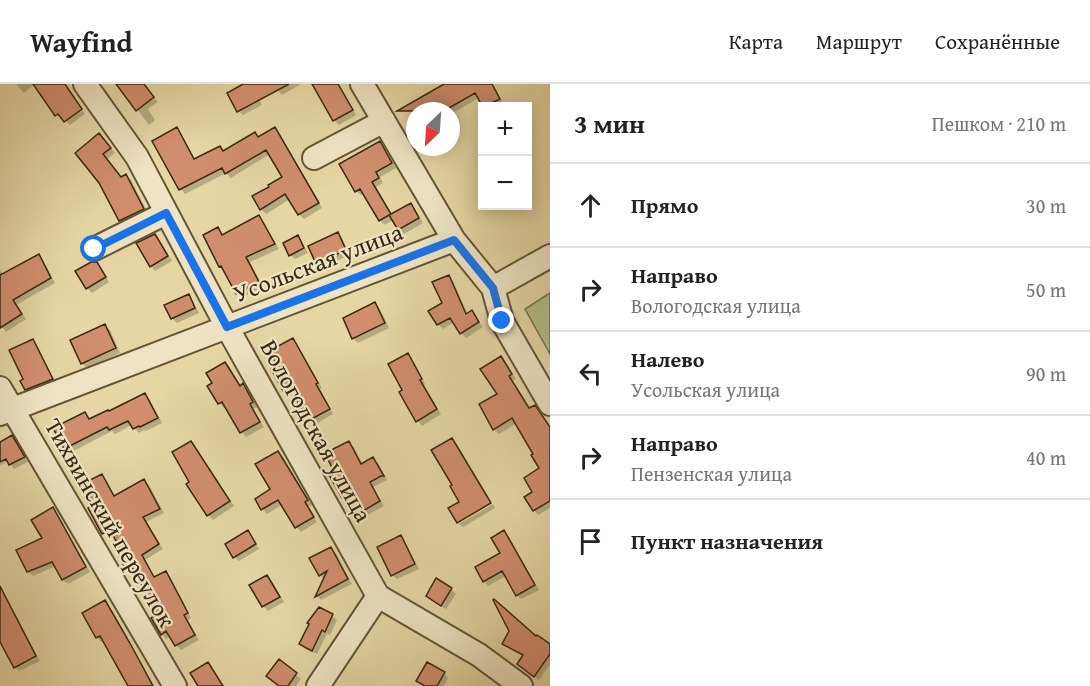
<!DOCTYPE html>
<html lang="ru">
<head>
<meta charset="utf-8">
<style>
  :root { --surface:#fff; --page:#f6f6f6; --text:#222; --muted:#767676; --line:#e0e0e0 }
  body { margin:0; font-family:"Gentium Book Plus",serif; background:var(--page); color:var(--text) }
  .controls { position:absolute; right:18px; top:18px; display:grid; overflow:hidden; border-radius:0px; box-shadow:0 3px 15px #0003 }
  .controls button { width:54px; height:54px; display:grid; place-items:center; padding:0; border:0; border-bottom:2px solid var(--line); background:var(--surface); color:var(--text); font:30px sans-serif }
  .compass { position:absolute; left:406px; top:18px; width:54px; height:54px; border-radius:50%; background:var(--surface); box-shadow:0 3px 15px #0003; rotate:205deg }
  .stop { position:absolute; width:18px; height:18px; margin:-14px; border:4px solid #1a73e8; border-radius:50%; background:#fff }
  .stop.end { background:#1a73e8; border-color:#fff; box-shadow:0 2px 6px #0008 }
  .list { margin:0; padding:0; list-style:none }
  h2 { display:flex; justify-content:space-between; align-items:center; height:78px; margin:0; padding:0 24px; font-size:26px }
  h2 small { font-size:20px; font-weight:400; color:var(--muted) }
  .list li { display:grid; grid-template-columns:39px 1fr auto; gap:18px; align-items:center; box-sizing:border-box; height:84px; padding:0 24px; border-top:2px solid var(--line) }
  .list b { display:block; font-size:22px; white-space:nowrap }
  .list p { margin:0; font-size:20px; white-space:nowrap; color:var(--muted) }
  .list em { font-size:20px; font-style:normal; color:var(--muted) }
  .icon { flex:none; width:33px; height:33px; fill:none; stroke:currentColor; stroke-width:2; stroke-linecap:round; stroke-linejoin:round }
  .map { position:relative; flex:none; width:550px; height:602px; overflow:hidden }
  header { display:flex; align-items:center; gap:36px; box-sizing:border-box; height:84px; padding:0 30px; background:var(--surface); border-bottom:2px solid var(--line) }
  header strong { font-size:28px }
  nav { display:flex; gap:33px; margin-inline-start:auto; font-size:21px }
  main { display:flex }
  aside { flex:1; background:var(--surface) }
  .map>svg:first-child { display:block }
  .green { fill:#b1be89; stroke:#74734e; stroke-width:1.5 }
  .shadow { fill:#0003 }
  .building { fill:#d08e6d; stroke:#382812; stroke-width:1.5 }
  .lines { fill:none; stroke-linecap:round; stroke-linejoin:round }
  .minor-casing { stroke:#635436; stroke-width:26 }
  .minor { stroke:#eee4c4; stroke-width:22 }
  .route { stroke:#1a73e8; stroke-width:8 }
  .labels { text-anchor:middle; stroke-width:4.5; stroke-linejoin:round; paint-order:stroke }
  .street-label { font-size:24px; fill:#382812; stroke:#eee4c4 }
</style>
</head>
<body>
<header>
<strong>Wayfind</strong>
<nav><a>Карта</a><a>Маршрут</a><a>Сохранённые</a></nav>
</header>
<main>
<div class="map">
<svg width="550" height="602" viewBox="0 0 550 602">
  <rect width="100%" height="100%" fill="#e5d6a4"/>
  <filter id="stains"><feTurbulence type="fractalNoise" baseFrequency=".00333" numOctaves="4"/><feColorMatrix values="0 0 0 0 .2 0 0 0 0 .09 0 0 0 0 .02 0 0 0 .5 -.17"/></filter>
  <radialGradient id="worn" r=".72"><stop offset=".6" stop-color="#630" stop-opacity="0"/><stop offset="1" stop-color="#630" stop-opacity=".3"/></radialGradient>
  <path class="green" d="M550,209V270L525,225Z"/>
  <path class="shadow" d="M16,0H63L85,30L70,41L63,34L61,35L57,31L35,0L24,9Z
    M118,0H143L158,18L148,25L155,36L149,41Z
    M247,0H249L253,4L262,21L243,31L238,27Z
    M273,0H301L282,11Z
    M313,0H339L356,31L339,41L334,36Z
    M447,0H493L503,20L499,22H484L479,14L451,30V27H415V30L410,21Z
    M177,45L181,50L195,76L220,63L225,68L259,54L275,45L279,50L322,124L304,135L299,130L290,115L266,130L261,125L284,93L270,70L231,94L226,89L185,110L181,105L154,58Z
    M104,56L115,69L107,75L121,94L126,92L131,96L148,129L125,141L120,136L101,98Z
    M379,59L384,64L396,84L380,93L383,99L376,103L392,131L411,121L415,125L423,139L404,150L399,145L394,136L384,141L380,136L364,109L361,111L356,107Z
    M259,133L263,138L279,165L250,178L263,203L242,214L238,209L226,187L218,145L224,152Z
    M338,150L342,154L350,171L322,183L317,179Z
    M155,151L159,156L172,177L155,187L151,182Z
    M298,153L302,158L308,169L295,175L290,171Z
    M39,172L43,176L55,199L16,221L26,235L6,248L0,240V185L3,191Z
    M96,179L101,184L109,198L92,209L87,204Z
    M449,193L453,197L468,231L472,228L483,243L466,254L461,249L454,238L443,245L438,240Z
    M188,212L193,217L199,229L177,239L172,234Z
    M375,220L380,225L389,244L358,259L353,254Z
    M105,242L110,246L120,269L87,284L82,279Z
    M293,255L297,260L322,304L320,305L333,330L314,341L310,336L293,308L288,310L284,306L279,282Z
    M32,256L37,261L56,300L31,310L26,305Z
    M408,271L412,275L425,300L423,301L441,330L422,342L418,337L404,307Z
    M501,274L505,278L516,295L512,297L530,325L539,327L547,338L542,342L550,355V424L538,431L534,426L541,385L535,370L517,339L499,350L494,345L499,311Z
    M225,279L230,284L241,303L243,301L248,306L257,323L253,325L264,343L246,353L242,348L226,323L224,324L220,319L209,303L214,300Z
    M145,311L150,316L162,339L146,347L144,346L139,349L132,341L115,350L112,347L70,369L65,364L85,330L90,336L110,329Z
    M12,353L17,358L28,378L14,385L8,377L1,381L0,380V359Z
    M452,356L457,361L491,417L457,437L461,418L454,401Z
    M191,359L196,364L234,422L213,436L208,431L191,399Z
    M349,359L354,363L363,381L373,375L378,379L387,396L373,403L384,422L362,434L357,430L350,416L348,417L343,413L336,389Z
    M278,369L283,373L312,421L308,423L317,438L301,448L296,443L282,421L267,430L263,425L257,415L272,406Z
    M102,392L106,396L115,413L144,397L149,401L164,429L146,438L163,465L145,476L155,494L166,489L170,493L191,534L188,536L199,556L181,566L176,561L171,552L166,555L162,550L159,531L135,485L131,488L127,483L125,471L114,450L108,453L104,449L95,421Z
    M493,420L495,424L463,443L459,440Z
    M53,425L57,429L90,488L68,500L63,496L56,482L33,492L28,488L18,467L44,455Z
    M247,448L252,453L259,465L239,477L234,473Z
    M503,448L508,452L539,506L521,515L517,511L506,492L488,502L484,497L503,470Z
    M401,453L405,458L419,485L397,495L392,491Z
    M331,464L336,469L352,500L321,516L317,512L325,496L320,491Z
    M267,493L272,497L284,518L268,527L263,522Z
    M451,505L456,510L446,525L432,517L427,512Z
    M4,513L9,518L40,577L19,587L15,583L0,555V515Z
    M105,518L109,523L154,602H129L104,556L101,558L97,553Z
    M319,525L332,532L337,536L330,551L327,550L317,570L305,565L300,560Z
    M511,547L537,555L550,562V581L539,596L523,585L524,572L509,564L504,559Z
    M280,577L301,595L296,602H279Z
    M444,589L448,594L444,602H423L418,597Z"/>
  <path class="building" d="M33,0H65L82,25L64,38L58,30L55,32Z
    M116,0H144L154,13L136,27Z
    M243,0H289L237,28L227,9Z
    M312,0H338L353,26L333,37Z
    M444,0H492L500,15L483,23L475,9L444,27H397Z
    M177,43L194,75L220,62L223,67L255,48L258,53L275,43L319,119L298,131L285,110L260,126L252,112L269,103L268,101L282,93L266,66L225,90L222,84L179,106L152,57Z
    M99,49L111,64L103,70L121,93L126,90L144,125L119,137L99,99L75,69Z
    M380,57L392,79L376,88L379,94L372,98L391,130L379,137L360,105L355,108L339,80Z
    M411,119L419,134L398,146L389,131Z
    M259,131L275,160L246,173L259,198L236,210L221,182L219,183L203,151L218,143L222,151Z
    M338,148L346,166L316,180L308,162Z
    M155,150L168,172L150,183L136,159Z
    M298,151L304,164L289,172L283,159Z
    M39,170L51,194L13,216L22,230L0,244V191Z
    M91,178H97L106,193L86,205L75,187Z
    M449,191L466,230L472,226L479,238L460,250L450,234L437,241L428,227L442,219L432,198Z
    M189,210L195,224L171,235L164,221Z
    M375,218L385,239L352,255L343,234Z
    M105,240L116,264L81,280L70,256Z
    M293,254L318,299L316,300L330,325L308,337L289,303L283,307L271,285L277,281L269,267Z
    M33,255L53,295L25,306L20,297L23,295L9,266Z
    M408,269L422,295L420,296L437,325L416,338L399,308L402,306L388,280Z
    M501,272L512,290L509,292L529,324L535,321L550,343V417L533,427L524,413L532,408L524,394L539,384L531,371L533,370L512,334L493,346L479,320L497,310L480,285Z
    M225,278L240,302L243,299L253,318L250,320L260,338L240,349L222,318L218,320L207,302L212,299L206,289Z
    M145,309L158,334L140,343L139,342L133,345L128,337L109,346L107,343L64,365L53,344L85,328L89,335L108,326L109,327Z
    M12,351L25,373L9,381L6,375L0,378V358Z
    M452,354L491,419L457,439L448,424L459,418L450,402L452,401L431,366Z
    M191,357L230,417L207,432L186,400L189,398L172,368Z
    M349,357L361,380L373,373L384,392H381L370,398L380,417L356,431L346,412L342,414L329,391L334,388L325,369Z
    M278,367L308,416L305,418L314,433L295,444L278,416L261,426L255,415L270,405L255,380Z
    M102,390L114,412L144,395L160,425L143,433L159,460L142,471L154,493L166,487L188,529L184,531L195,551L175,562L166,547L161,551L151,534L157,530L131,481L125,484L119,472L123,470L110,446L102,450L88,424L93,421L82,400Z
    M53,423L86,483L62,496L52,478L27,488L16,466L42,454L31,436Z
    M248,446L256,460L233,474L225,460Z
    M504,446L535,501L516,512L502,487L483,498L475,483L500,469L491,454Z
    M401,451L415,480L391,492L377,463Z
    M331,463L348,495L315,513L327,487L319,492L309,474Z
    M267,491L280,513L262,523L249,501Z
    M436,494L452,504L441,522L426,512Z
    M0,502L36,572L14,584L0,558Z
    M494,515L536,552L537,551L550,560V570L534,593L517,580L523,571L502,560L509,547L493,516Z
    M105,516L131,561L153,602H128L100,552L96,554L82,529Z
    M319,523L333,530L325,548L322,546L312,567L299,560L309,540L307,539Z
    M279,575L297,589L288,602H279L266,592Z
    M208,578L223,602H198L190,589Z
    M427,578L445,588L437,602H425L416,597Z"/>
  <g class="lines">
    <g class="minor-casing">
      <path id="minor" d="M85,0L137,73L227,243L378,512L479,571L521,602
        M362,0L454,156L493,204L502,237L550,320
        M314,74L384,37
        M94,165L166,129
        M493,204L550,172
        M0,304L175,602
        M0,330L454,156
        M318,602L378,512"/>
    </g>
    <use href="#minor" class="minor"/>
  </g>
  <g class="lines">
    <path class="route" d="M94,165L166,129L227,243L454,156L493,204L502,237"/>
  </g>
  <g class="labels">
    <g class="street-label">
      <text transform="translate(318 179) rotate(-21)" y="8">Усольская улица</text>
      <text transform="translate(316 347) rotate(61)" y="8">Вологодская улица</text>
      <text transform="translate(110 439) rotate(60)" y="8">Тихвинский переулок</text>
    </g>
  </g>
  <rect width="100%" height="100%" filter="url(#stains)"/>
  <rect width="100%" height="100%" fill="url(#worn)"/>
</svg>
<div class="controls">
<button>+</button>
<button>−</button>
</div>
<svg class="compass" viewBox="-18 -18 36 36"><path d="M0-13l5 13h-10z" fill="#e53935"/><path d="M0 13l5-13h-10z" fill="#767676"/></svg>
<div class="stop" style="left:94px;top:165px"></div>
<div class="stop end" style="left:502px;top:237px"></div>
</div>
<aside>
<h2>3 мин<small>Пешком · 210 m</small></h2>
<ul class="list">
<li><svg class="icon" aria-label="ahead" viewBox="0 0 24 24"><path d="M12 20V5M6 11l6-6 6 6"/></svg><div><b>Прямо</b></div><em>30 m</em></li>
<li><svg class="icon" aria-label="right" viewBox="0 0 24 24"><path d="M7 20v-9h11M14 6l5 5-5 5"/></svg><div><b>Направо</b><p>Вологодская улица</p></div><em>50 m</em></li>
<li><svg class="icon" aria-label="left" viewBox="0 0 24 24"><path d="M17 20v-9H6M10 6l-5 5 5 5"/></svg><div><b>Налево</b><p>Усольская улица</p></div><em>90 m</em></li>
<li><svg class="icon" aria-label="right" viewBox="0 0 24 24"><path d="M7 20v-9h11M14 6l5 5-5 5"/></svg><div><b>Направо</b><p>Пензенская улица</p></div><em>40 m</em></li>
<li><svg class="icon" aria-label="arrive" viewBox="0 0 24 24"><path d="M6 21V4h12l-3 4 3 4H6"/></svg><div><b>Пункт назначения</b></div></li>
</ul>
</aside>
</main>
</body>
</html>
